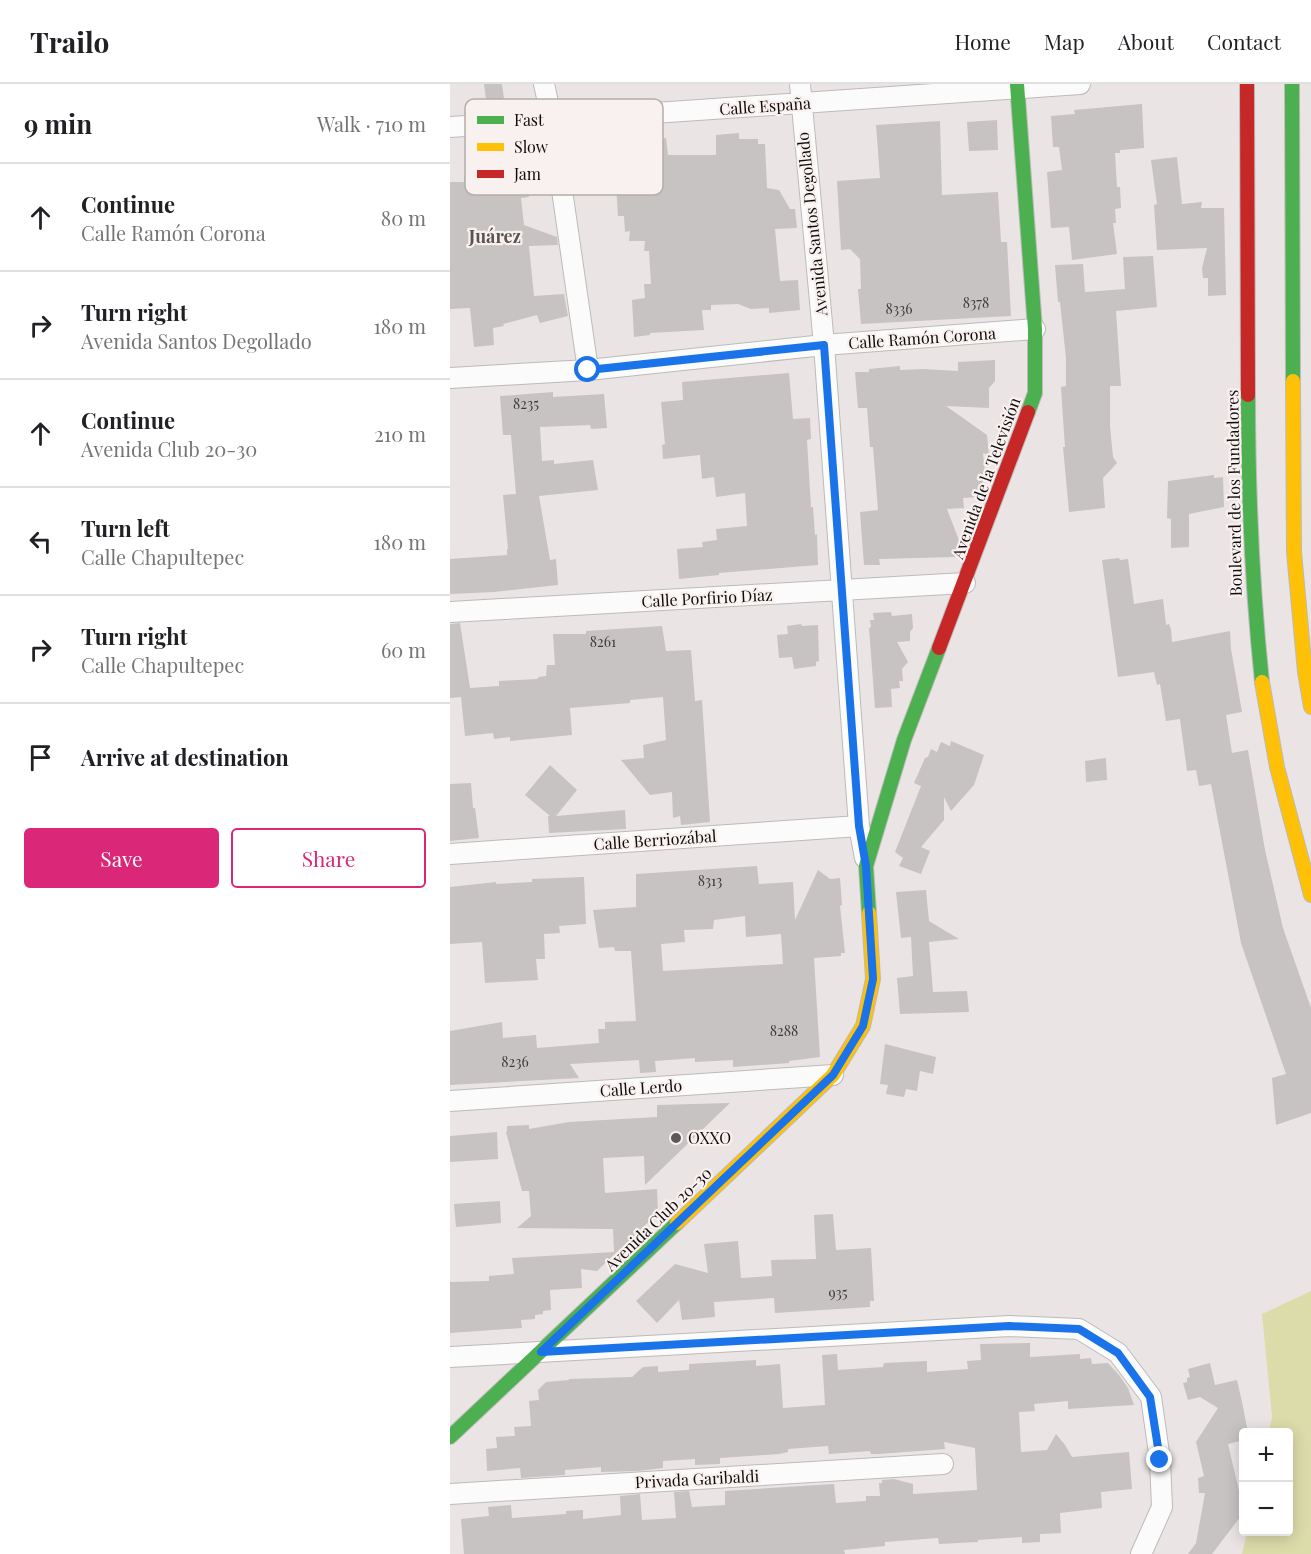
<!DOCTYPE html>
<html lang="en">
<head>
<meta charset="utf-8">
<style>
  :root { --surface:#fff; --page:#f2f2f2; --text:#202124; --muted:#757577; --line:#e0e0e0; --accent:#db2777 }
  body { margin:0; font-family:"Playfair Display",serif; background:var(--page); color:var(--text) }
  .controls { position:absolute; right:18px; bottom:18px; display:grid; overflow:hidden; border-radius:6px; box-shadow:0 3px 15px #0003 }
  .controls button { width:54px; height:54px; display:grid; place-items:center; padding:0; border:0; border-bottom:2px solid var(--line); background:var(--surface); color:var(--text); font:30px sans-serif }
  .stop { position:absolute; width:18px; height:18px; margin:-14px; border:4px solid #1a73e8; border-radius:50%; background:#fff }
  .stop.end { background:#1a73e8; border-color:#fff; box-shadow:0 2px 6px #0008 }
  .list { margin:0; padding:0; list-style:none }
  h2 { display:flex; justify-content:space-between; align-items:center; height:78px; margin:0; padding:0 24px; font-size:26px }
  h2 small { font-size:20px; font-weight:400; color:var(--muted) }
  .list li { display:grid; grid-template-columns:39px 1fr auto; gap:18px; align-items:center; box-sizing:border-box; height:108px; padding:0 24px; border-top:2px solid var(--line) }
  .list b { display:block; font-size:22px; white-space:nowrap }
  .list p { margin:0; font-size:20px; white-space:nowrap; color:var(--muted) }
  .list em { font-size:20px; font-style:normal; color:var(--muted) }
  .actions { display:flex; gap:12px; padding:18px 24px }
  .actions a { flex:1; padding:14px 0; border:2px solid var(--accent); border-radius:6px; text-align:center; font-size:21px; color:var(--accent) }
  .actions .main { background:var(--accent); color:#fff }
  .icon { flex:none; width:33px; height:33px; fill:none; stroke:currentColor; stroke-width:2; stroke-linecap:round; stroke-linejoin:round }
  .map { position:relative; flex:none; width:861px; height:1470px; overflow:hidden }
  header { display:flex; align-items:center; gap:36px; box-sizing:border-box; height:84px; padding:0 30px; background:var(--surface); border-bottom:2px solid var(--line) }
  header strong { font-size:28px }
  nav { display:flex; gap:33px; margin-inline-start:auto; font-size:21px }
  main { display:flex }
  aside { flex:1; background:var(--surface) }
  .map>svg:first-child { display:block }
  .green { fill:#dcdcaa }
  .building { fill:#c7c3c2; fill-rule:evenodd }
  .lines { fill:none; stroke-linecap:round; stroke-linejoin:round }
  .street-casing { stroke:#bdbab9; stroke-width:22 }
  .fast-casing { stroke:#bdbab9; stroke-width:16 }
  .slow-casing { stroke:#bdbab9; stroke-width:16 }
  .jam-casing { stroke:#bdbab9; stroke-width:16 }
  .street { stroke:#fcfbfb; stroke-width:20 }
  .fast { stroke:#4caf50; stroke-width:14 }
  .slow { stroke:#ffc107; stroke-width:14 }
  .jam { stroke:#c62828; stroke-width:14 }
  .route { stroke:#1a73e8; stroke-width:8 }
  .poi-dot { fill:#5c5958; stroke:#f9f1ef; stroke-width:2 }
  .labels { text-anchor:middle; stroke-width:4.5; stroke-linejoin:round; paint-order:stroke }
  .number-label { font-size:14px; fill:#3d3a3a }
  .street-label { font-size:16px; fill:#0f0d0c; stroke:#f9f1ef }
  .poi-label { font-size:16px; fill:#0f0d0c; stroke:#f9f1ef; text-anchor:start }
  .neighbourhood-label { font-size:18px; font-weight:bold; fill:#5b5552; stroke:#f9f1ef }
  .key { fill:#f9f1ef; stroke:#b3adab; stroke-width:1.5 }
  .key-label { font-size:16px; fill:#0f0d0c }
</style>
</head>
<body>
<header>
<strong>Trailo</strong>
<nav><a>Home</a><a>Map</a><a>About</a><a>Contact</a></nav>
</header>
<main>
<aside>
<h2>9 min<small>Walk · 710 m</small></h2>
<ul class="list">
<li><svg class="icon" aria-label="ahead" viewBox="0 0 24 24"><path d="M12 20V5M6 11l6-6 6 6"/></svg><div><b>Continue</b><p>Calle Ramón Corona</p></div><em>80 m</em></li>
<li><svg class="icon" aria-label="right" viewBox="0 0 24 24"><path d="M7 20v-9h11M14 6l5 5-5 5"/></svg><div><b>Turn right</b><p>Avenida Santos Degollado</p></div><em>180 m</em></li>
<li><svg class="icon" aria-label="ahead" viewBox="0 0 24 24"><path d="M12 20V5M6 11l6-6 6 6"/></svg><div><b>Continue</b><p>Avenida Club 20-30</p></div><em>210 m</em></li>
<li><svg class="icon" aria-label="left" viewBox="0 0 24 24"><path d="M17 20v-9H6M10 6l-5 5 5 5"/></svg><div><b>Turn left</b><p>Calle Chapultepec</p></div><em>180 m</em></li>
<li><svg class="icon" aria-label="right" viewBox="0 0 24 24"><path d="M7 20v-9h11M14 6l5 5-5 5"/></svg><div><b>Turn right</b><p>Calle Chapultepec</p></div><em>60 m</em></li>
<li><svg class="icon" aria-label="arrive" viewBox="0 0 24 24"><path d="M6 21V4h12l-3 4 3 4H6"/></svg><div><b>Arrive at destination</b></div></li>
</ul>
<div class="actions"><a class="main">Save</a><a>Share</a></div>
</aside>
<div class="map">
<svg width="861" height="1470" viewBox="0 0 861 1470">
  <rect width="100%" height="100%" fill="#eae5e4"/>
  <path class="green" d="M861,1207V1470H792L797,1448H838V1348H819L822,1333L812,1230Z"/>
  <path class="building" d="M34,0H52L55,22L37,23Z
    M692,20L694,64L670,66V69H665L667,103H670L671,124L665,125L666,139H663L667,170L622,176L619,143L601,144L597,88L612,86L609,63H603L601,32L625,30L624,26Z
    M547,36L548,66L519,67L517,38Z
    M490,37L492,111L548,108L551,158H557L561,232L411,240L408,205H411L410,175L400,165L391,166L387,97L430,94L426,41Z
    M289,49V55H308V60H315L317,104L329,106L340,125H345L347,144L325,145L330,197L348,196L350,226L319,229V224L301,225L288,220L261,221V226H252L254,246L200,249V251L184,253L182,216L195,214L194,200H201L199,167H194L195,157H179L180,147L175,148L174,132H168L166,100L153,101L151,64L190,63L189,56L216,54L218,71H266V51Z
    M727,73L732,120L752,118L751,124H774L776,211L758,212V194H753L752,184L757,164L707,166L704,121L707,120L701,76Z
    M49,78L51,91L77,87L79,113L71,114L74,141L107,153L108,161L79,162L84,212L114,210L118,232L90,239L87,231L53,240L54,242L43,244L44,261L24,263L20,224L0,225V98H14V92H16L15,81Z
    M703,172L707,223L666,227L671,302H660V342L663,373L667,379L653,394L655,424L619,428L613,363H615L612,320L611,303L616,302V274L610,218H608L605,181L633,180L635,208L675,205L673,173Z
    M545,276V297L539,304V324L496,322L537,351L539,371L533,369L535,391L528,413L513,414L514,424L497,425L510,459L505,473L429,475L430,481H414L410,428L428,426L423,363H420L417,324H408L405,288H419V285L450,282V286L473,285L508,287V278Z
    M339,289L343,335L360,334L361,355L357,356L361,423H363L365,451L367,450L368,481L269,489V491L229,495L227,465L253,463L252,458L267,456L266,445L297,442L295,409L266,413L264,393L252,395L250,371L213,375L212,361L215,360L211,318L233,316L232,298Z
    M103,308V313L154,310L157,344L141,345L140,341L90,343L92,377L104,376V380L143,376L148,406L89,412L100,476L106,475L108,501L44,508L0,510V475L57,471V465H58L53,411L66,410L61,351H53L50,312Z
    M764,391V394L773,393L774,423L739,430V463L721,464V435L717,434L718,397Z
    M669,474L670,476L678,475L684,520L713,515L716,541L719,540L721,545L722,558L780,547L781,565L792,628L776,631L782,669L798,666L815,766L833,844L861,924V1029L826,1041L822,994L836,990L791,859L761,700L749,702L746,686L737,687L730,635L716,637L710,600L707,601L704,588L668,593L652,476Z
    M441,528L442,532L462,530L463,544L460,548V557L447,558L458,578L452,585L453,597H449L450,604L441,605L442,623L425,624L419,544L421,543L420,536H424L423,529Z
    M10,539L20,604L49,602V597L87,595L89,593L96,592L97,581H105L103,550H136V547L212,542L216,567L241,566L245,617L252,616L260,738L231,741L230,732L223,734L222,708L200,711L171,676L194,674L193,661L216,656L213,613L180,616V619L120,624L122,651L60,657V653L44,655L43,649L15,652L11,613L0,614V540Z
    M351,540L352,542L368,541L369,577L366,578V582L344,585L342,573L329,574L327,551L338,550L337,542Z
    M501,657L534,671L524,701L501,727L494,713V736L471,763L480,767L471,790L449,782L453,774L445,768L471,702L464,699L475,674L478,673L481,665L487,668L491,658L500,662Z
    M656,674L657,696L636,698L635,677Z
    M100,681L127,706L106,732L175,726L176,745L99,749L98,732H100L75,711Z
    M21,699L23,724H25L29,754L0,757V700Z
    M307,782L309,800L343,798L345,836L368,786L380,795L390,794L392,821L390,822L395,869H391V872L364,874L370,973L339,977V979L283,983V976L245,978V974L205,977L206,988L190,989L189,976L120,980L129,994L0,1001V947L52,938L53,954L86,951L87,964L149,959L148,945H155V938L186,937L181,867H165L164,863L149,864L143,826L186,823V790ZM295,832L296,853L331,850L333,880L213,887L211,860L235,858L234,846L263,845L264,836Z
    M134,793L136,840L109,842L110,849L94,850L95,875H86L88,896L35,899L32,858L0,860V803L46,798V800L82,798V795Z
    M476,806L479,837L509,855L479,858L483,908L517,907L519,928L450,930L447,894L463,892L461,853L451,854L446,808Z
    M435,960L486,973L483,990L470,987L467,1007L456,1005L454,1013L436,1010L438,1001L430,1000Z
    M280,1019L195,1101L194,1072L153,1074L155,1109L207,1105L208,1129L147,1187L131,1185L132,1204L100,1206L101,1226L93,1227V1230L85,1231V1235L71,1236L72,1244L0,1249V1198L39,1197V1192L64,1190L62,1174L164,1168L163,1145L67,1144L81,1132L79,1107H72L56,1048L57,1047V1042L79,1041V1045L119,1038L207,1033V1021Z
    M47,1048L48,1075L0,1078V1052Z
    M50,1117L51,1139L6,1143L4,1120Z
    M383,1130L386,1166L421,1164L424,1217H420V1223L325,1229L324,1214L264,1218L265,1233L232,1236L229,1216L207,1239L186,1217L225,1180L258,1189L254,1160L288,1157L291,1194L322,1192L321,1176L366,1175L364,1131Z
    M580,1259V1273L630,1270V1275L641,1274L642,1280L658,1279L669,1291L678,1304L684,1321L618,1325V1317L584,1320L585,1327L569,1328L571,1368L597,1366L606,1350L615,1361L622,1373L679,1368L682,1405L651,1408L652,1424L610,1429L611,1449L590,1450V1458L572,1459V1453L528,1456V1458L489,1460L488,1454L435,1458V1462L394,1466L395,1470H14L11,1435L39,1432L38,1423L61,1421L62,1434L116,1430V1427L133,1426V1435L171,1431L170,1412L190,1410L192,1436L226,1434L224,1408L239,1407L242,1423L275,1421V1407L384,1400L386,1419L416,1417V1412H430L429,1399H432V1396L444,1395L463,1400V1410L527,1406L525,1364L494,1358L495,1365L429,1370H421L420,1367L379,1370L378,1362L338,1365V1368L329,1370L270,1374V1380L245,1381V1375L213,1377V1384L188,1387L151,1388V1383L115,1386V1391L71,1394L70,1384L37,1387L36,1365L47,1364L46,1353L65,1352L64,1343L81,1342L79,1317L89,1316L88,1306L96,1298L119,1296V1295L182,1293L193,1283L208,1282V1288L239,1286V1280L306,1276V1282L330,1280L333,1324L375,1321L372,1271L387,1270L388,1286L433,1283L434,1279L477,1277V1288L518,1285L517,1277L531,1276L530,1260Z
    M760,1279L765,1301L787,1296L792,1318L798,1348H794V1356L778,1360L794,1428L762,1470H738L746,1459L755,1409H749L748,1394L754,1392L746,1358L768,1324L750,1313L738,1316L733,1299L737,1298V1294L740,1293L738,1285Z"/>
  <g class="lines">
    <g class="street-casing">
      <path id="street" d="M94,0L102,37L138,286
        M350,0L374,261L409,742L415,774
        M0,43L630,0
        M0,294L138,286L374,261L585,245
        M0,528L515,499
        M0,770L409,742
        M0,1017L383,991
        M0,1273L559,1242L629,1245L668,1269L701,1313L710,1376L712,1423L691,1470
        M0,1410L493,1380"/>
    </g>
    <g class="fast-casing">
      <path id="fast" d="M567,0L585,245V309L578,328
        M842,0L843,297
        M798,311C798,407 802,502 812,598
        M419,829L416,782L454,656L489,564
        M0,1353L227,1139"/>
    </g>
    <g class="slow-casing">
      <path id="slow" d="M843,297L844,468L855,588L861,623
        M812,598L827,683L861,811
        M227,1139L383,991L413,942L423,895L419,829"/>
    </g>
    <g class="jam-casing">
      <path id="jam" d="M797,0L798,311
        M489,564L578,328"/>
    </g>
    <use href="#street" class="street"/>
    <use href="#fast" class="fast"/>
    <use href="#slow" class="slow"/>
    <use href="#jam" class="jam"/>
  </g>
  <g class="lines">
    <path class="route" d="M138,286L374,261L409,742L416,782L423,895L413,942L383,991L91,1268L559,1242L629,1245L668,1269L700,1313L710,1376"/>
  </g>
  <circle class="poi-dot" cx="226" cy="1054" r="6"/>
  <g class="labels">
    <g class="number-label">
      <text x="526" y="224">8378</text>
      <text x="449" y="230">8336</text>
      <text x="76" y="325">8235</text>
      <text x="153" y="563">8261</text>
      <text x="260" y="802">8313</text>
      <text x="334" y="952">8288</text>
      <text x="65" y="983">8236</text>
      <text x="388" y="1214">935</text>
    </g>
    <g class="street-label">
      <text transform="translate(315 22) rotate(-4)" y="6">Calle España</text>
      <text transform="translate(362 140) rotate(-96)" y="6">Avenida Santos Degollado</text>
      <text transform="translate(472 254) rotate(-4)" y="6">Calle Ramón Corona</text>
      <text transform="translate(536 394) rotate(-70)" y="6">Avenida de la Televisión</text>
      <text transform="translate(784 409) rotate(-91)" y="6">Boulevard de los Fundadores</text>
      <text transform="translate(257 514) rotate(-3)" y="6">Calle Porfirio Díaz</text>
      <text transform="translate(205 756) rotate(-4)" y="6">Calle Berriozábal</text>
      <text transform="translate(191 1004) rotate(-4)" y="6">Calle Lerdo</text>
      <text transform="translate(208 1135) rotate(-44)" y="6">Avenida Club 20-30</text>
      <text transform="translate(247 1395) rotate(-3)" y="6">Privada Garibaldi</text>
    </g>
    <g class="poi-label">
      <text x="238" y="1060">OXXO</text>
    </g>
    <g class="neighbourhood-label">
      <text x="45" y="159">Juárez</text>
    </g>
  </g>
  <rect x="15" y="15" width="198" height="96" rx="9" class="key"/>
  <rect x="27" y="32" width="27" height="8" fill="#4caf50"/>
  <rect x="27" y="59" width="27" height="8" fill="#ffc107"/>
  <rect x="27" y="86" width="27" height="8" fill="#c62828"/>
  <g class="key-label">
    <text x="64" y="42">Fast</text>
    <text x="64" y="69">Slow</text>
    <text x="64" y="96">Jam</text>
  </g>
</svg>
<div class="controls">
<button>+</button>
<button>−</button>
</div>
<div class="stop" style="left:138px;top:286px"></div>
<div class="stop end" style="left:710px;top:1376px"></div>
</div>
</main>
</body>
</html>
